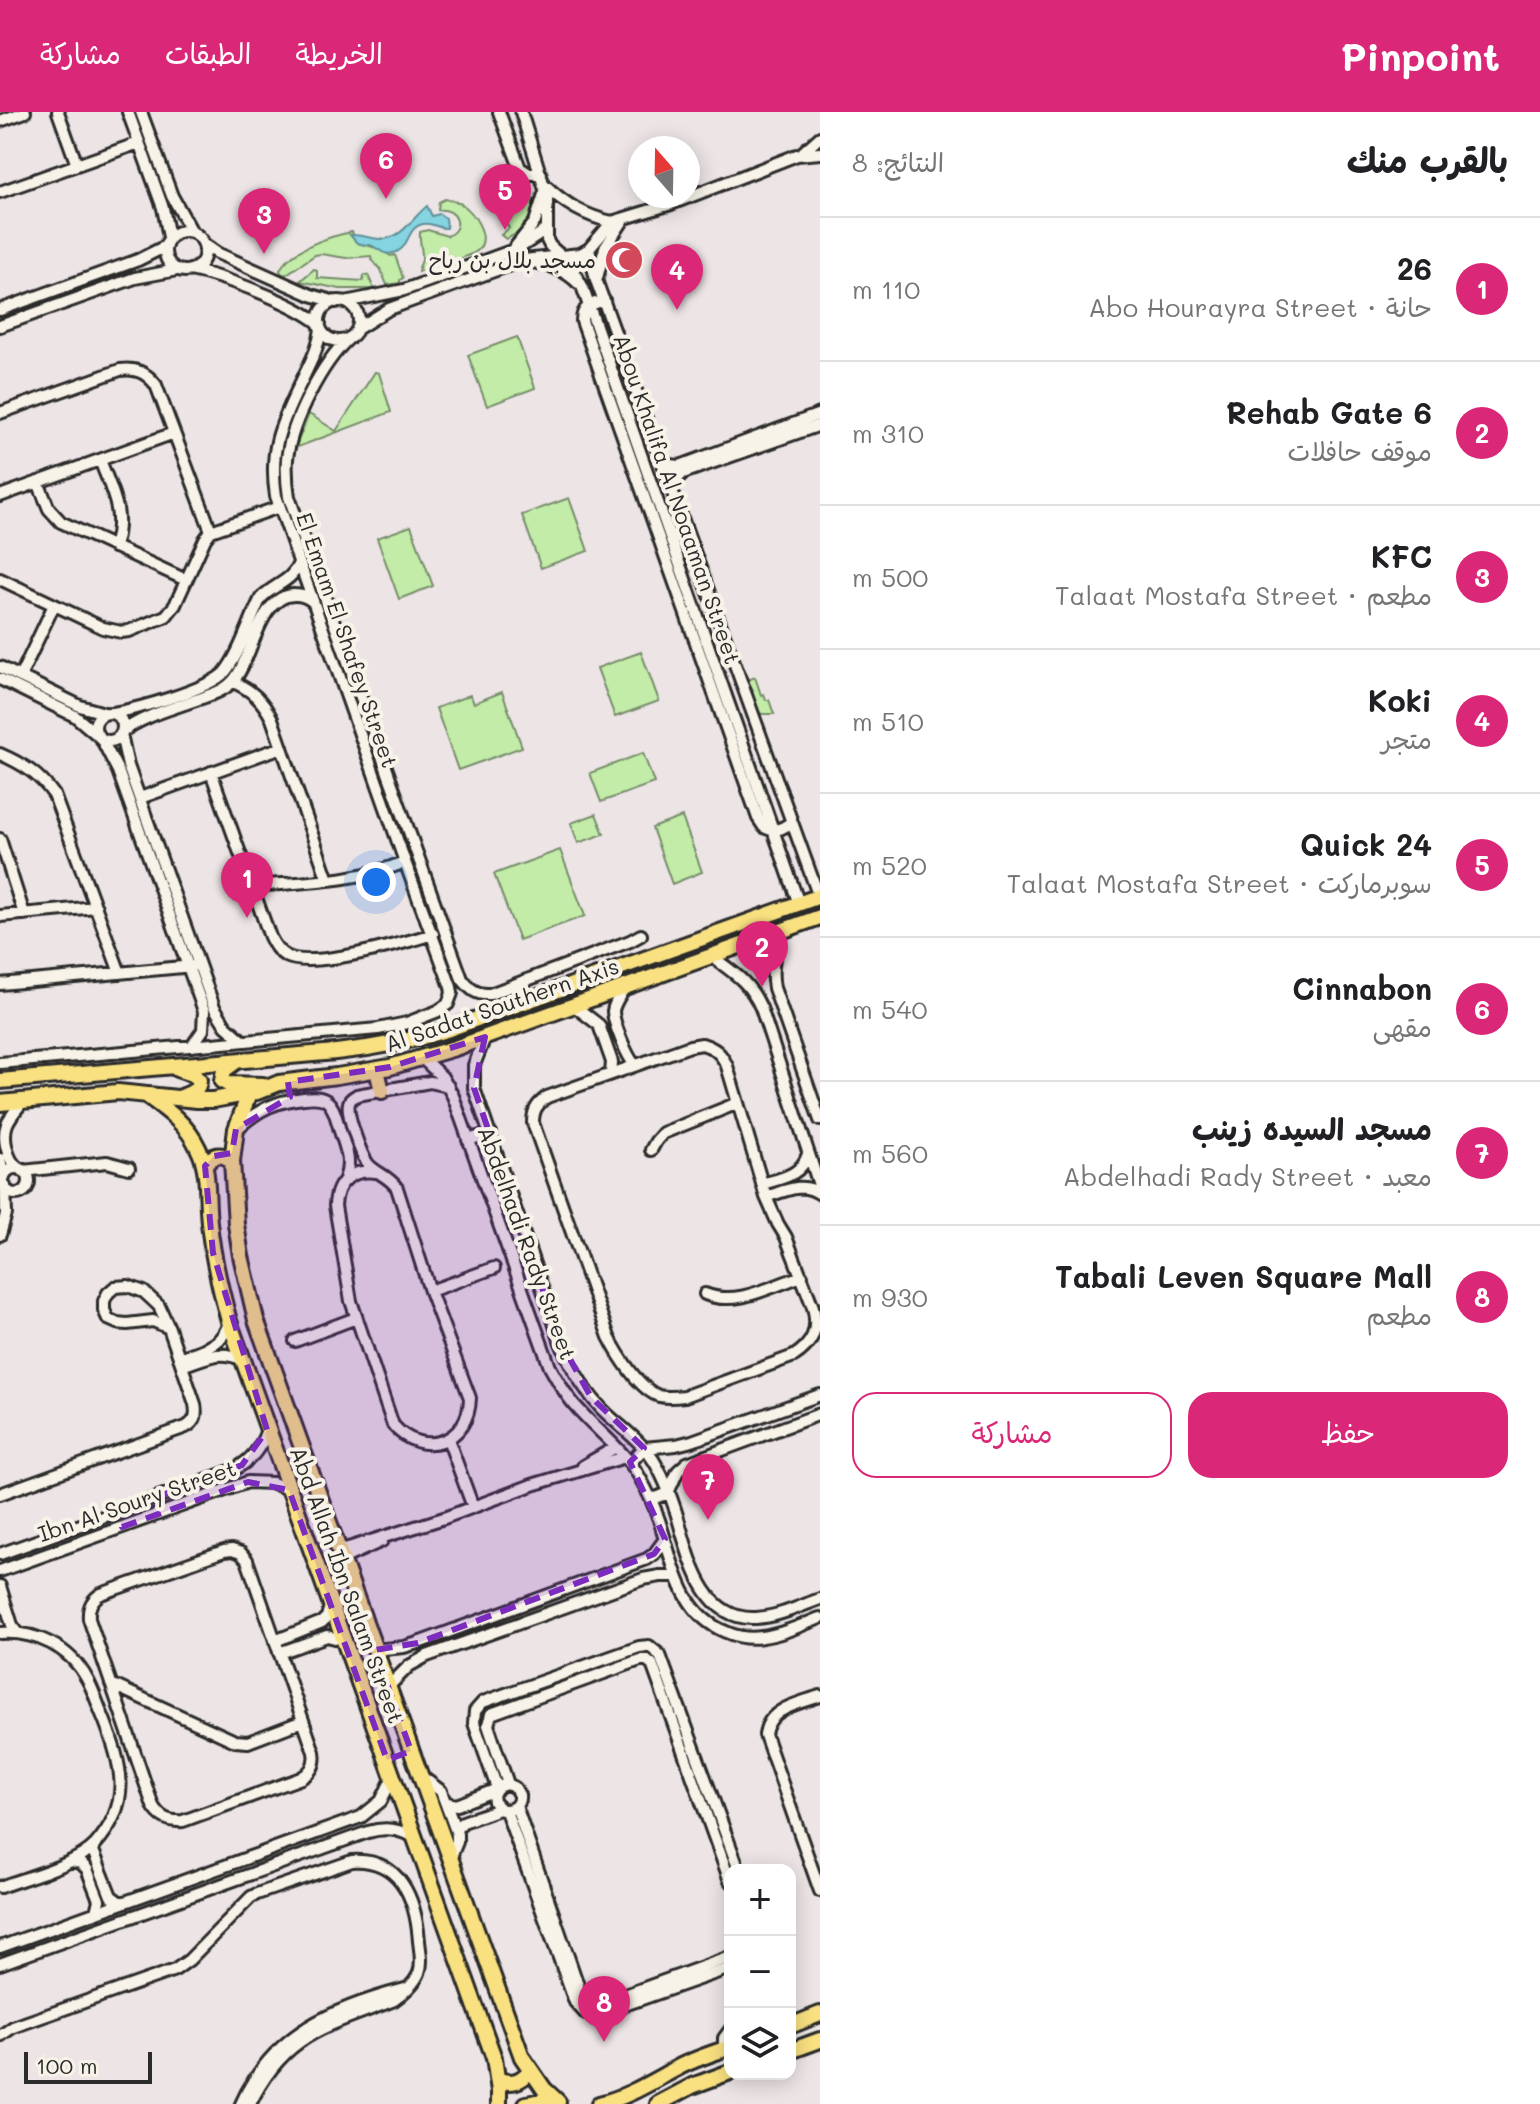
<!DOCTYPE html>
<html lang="ar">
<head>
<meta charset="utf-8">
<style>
  :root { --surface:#fff; --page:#f6f6f6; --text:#202124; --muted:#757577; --line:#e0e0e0; --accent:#db2777 }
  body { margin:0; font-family:Mali,"Playpen Sans Arabic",sans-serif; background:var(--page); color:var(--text); direction:rtl }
  .controls { position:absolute; right:24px; bottom:24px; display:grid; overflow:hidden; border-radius:16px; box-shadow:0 4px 20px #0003 }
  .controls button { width:72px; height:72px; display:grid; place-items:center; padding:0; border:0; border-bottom:2px solid var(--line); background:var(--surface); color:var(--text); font:40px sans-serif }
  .compass { position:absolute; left:628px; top:24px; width:72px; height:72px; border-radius:50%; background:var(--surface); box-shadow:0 4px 20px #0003; rotate:340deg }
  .scale { position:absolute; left:24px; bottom:20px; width:128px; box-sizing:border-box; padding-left:8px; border:4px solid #2b2b2b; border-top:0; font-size:22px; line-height:28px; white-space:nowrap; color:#2b2b2b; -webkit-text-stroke:6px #f7f3e8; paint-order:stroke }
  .you { position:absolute; left:376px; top:770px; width:28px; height:28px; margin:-20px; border:6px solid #fff; border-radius:50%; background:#1a73e8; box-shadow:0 0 0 12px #1a73e833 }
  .badge { display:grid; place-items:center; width:52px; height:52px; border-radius:50%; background:var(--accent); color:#fff; font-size:26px; font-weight:700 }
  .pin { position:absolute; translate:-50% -66px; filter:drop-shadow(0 2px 4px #0008) }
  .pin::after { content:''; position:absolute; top:42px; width:28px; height:24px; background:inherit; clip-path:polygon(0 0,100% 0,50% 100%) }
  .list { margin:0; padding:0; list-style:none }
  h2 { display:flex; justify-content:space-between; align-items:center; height:104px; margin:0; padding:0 32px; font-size:34px }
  h2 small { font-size:26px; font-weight:400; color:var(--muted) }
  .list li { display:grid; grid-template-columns:52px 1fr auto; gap:24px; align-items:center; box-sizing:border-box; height:144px; padding:0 32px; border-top:2px solid var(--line) }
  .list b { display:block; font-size:30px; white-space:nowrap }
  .list p { margin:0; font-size:26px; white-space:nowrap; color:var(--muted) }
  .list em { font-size:26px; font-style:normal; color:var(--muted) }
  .actions { display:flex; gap:16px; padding:24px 32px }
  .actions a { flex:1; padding:18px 0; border:2px solid var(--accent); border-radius:24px; text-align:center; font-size:28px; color:var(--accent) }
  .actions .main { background:var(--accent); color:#fff }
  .icon { flex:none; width:44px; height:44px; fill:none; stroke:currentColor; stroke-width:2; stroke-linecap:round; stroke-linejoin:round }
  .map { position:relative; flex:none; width:820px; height:1992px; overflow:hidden; direction:ltr }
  header { display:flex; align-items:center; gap:48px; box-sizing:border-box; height:112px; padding:0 40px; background:var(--accent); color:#fff }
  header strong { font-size:38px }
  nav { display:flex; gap:44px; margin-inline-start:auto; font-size:28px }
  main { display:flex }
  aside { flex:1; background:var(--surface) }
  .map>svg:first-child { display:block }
  .green { fill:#c2eca8; stroke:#768c6a; stroke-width:2 }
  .water { fill:#85d4e2; stroke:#619099; stroke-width:2 }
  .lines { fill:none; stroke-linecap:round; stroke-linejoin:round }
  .minor-casing { stroke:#2b2b2b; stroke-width:16 }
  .major-casing { stroke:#2b2b2b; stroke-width:20 }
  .minor { stroke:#f7f3e8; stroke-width:10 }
  .major { stroke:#f9e181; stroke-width:14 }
  .marked { fill:#7b2cbf; fill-opacity:0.2; stroke:#7b2cbf; stroke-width:6; stroke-dasharray:16 10; stroke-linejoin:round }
  .labels { text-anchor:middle; stroke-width:8; stroke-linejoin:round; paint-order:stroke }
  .poi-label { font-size:22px; fill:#2b2b2b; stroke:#f7f3e8; text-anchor:end }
  .street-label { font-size:22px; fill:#2b2b2b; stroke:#f7f3e8 }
</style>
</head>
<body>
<header>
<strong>Pinpoint</strong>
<nav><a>الخريطة</a><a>الطبقات</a><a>مشاركة</a></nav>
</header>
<main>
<aside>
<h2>بالقرب منك<small>النتائج: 8</small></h2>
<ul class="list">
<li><span class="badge">1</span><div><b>26</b><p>حانة · Abo Hourayra Street</p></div><em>110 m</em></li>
<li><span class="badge">2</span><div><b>Rehab Gate 6</b><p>موقف حافلات</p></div><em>310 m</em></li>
<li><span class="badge">3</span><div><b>KFC</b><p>مطعم · Talaat Mostafa Street</p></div><em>500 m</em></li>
<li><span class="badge">4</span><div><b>Koki</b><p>متجر</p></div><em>510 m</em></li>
<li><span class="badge">5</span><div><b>Quick 24</b><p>سوبرماركت · Talaat Mostafa Street</p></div><em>520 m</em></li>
<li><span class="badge">6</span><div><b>Cinnabon</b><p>مقهى</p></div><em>540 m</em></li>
<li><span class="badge">7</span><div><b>مسجد السيده زينب</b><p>معبد · Abdelhadi Rady Street</p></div><em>560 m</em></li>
<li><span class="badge">8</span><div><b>Tabali Leven Square Mall</b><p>مطعم</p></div><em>930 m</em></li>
</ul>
<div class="actions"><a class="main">حفظ</a><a>مشاركة</a></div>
</aside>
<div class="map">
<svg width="820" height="1992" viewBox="0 0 820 1992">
  <rect width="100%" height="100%" fill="#ece4e5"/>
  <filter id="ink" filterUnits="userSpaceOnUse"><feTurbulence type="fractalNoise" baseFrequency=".0125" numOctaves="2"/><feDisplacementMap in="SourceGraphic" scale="16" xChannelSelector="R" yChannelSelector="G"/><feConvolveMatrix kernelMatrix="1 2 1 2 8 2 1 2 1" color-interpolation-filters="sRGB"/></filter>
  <g filter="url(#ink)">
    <path class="green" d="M513,60C542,79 539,114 506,127L501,123L509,116L502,105L508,96L510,85L519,84V68H514Z
      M445,87C451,88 458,89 463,93C474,101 491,125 478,138C472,144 451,149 442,152L437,151L418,160C418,154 423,151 422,144C422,136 419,129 420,120L428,118L447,124C466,116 456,95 438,98L439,90Z
      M352,120L357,130L361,132L377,136L391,144L395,143L403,166L400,168V171L387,173L380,156L372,149L371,144L346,146L321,142L315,143L285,163L281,161L280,158C290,137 330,124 352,120Z
      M314,157L317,158V166L363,169L364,163H368L374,177H340L300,169Z
      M517,225L535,276L487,294L468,243Z
      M375,260L379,261L391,300L295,336L309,302L336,319Z
      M569,386L588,439L541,456L522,403Z
      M411,414L433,474L399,487L377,426Z
      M641,540L659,589L615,605L597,556Z
      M755,565L761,583L764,582L766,588H769L774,602H762L756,598L750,580L753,579L748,568Z
      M502,580L522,635L458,658L436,596L470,583L474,591Z
      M643,641L654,671L601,690L590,661Z
      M596,702L604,722L578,731L571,711Z
      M682,705L702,760L672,772L652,716Z
      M560,738L585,804L519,828L494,762Z"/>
    <path class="water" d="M427,94L432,104L439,102L446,106L447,116C439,117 432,110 423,112C406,115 410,138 393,141C383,144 379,136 370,133C369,133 358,132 357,131L350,123C361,122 371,127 382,127C403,126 412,106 427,94Z"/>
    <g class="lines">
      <g class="minor-casing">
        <path id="minor" d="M58,0L77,53
          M128,0L163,96L169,125
          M141,0L172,84L192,120
          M499,0L520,56L529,62H541
          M521,0L547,84V128L550,134L570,152L582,174L799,792
          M0,9L25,0
          M803,40L820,25
          M545,73C565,92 585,104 612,110
          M0,80L139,31
          M165 139a20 20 0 1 1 40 0a20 20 0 1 1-40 0Z
          M204,132L217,141L311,183L336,190
          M516,134L535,110L544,82
          M589,137L596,168L819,785
          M532,150C550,152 565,158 578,171
          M190,158C222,164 295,191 320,212
          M597,166L605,136L624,107
          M604,188C592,192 582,194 582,209L758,706L764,715C774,721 783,717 791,710
          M319 209a20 20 0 1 1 40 0a20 20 0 1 1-40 0Z
          M345,190L404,178L519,136L546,118
          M0,198L138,148L164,135
          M0,214L135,166L177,158
          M357,217L389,197L524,148L580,142L589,137L612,110L671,92L797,43L820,41
          M349,226C322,251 291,310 287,347C286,360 287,372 289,385L462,867C470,877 476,883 490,882L630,829L641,823
          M0,301L120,258C136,256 146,260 156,273L211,419
          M100,348C112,380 125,400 114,435
          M661,349L669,353L680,354L820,302
          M38,370L49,397L61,410L186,468
          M671,376L674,370L683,361L820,313
          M0,384L174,321
          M0,467L103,516L121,520L129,519L166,504L175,493L205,427L211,419L279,395
          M0,555L80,594L104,601
          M20,565L54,493
          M0,567L75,604L95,621
          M233,570C252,578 263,589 272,607L328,768
          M95 615a14 14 0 1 1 28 0a14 14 0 1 1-28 0Z
          M113,601C137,597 210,577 225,560C240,542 250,507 261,486C274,472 292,470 299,451
          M122,620C143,604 171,597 196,588C209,583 224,580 234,568C253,546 259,482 295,483C302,483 307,485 312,489
          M121,622L128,654L214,895L226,914L243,929
          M102,628L118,659L204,899L203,918L192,934
          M0,642C23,652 39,662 54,683L120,861
          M211,660L270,825C274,833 278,840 286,844C312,858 404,831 433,822
          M140,686L282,635
          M0,727L24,802
          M252,774C304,770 356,770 405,750
          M0,804L96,795
          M782,819C775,839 770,855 774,876L820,1008
          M711,844C734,861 749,869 761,896L820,1076
          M0,872L193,854
          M625,875C621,882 614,891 613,899C613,910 627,945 635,953
          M573,893L599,913L612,950L611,962
          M485,925L474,953V976L561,1231C572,1258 586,1282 607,1302C623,1317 642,1330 654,1349C666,1369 675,1395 681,1417C692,1455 707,1509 756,1506C778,1505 800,1494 820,1487
          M702,932C715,936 721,941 727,954L766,1085L778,1112L786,1125L813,1195C819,1217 813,1232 794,1244L685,1284C676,1285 667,1286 659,1284C639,1277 618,1243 609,1225L533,1011C533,999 536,993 547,985L690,934Z
          M423,947L442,965L453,984L550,1255C559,1271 568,1287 581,1300C600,1321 624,1339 639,1364C647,1378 654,1393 659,1408C673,1450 680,1502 726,1520C737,1525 750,1527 762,1525C781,1523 802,1513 820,1506
          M0,951L378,917L407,911L438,899L448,892L452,881L451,875L405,750L276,384C268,333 283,308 304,264C311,249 319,235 321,217
          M238,1016C259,997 276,989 304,986C312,985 322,984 328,990C336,997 338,1015 342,1025C347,1040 351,1051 345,1067
          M468,1028L491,1021
          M651,1038L656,1029L663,1021L738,991
          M0,1047L4,1065
          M18,1056C7,1048 2,1025 7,1012C10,1004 18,996 23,989
          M3 1069a13 13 0 1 1 26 0a13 13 0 1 1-26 0Z
          M23,1059L107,1050L129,1056
          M376,1060C352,1057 336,1069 335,1094L351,1189L393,1313C422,1347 469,1331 470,1286L430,1179L397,1076C389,1064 377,1062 368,1052C361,1043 346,1002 349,991C350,986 353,986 357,983L430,970L448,974
          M762,1072C782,1066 801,1064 808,1042
          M766,1085C785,1079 803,1069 820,1082
          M0,1123L6,1102L5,1074
          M430,1179L494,1156
          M705,1182C736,1195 772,1174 802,1164
          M295,1229L356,1206
          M179,1246C201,1238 224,1234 229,1209
          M182,1254C203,1247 221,1236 242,1248
          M448,1327L473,1395
          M630,1351L644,1336L676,1333L692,1329L820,1283
          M583,1354L616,1335
          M0,1382L186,1315C196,1309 197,1303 195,1292L169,1216L159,1194L144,1180L128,1174L115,1175L108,1181L104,1189V1198L108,1207L117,1211L127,1212L153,1209L169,1216
          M650,1385L656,1386L668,1381L678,1359L687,1351L820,1302
          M232,1438L241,1441L247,1448L314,1640C316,1651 312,1660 301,1666L183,1709C169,1710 160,1706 153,1694L89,1507C88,1496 91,1488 101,1482L224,1439Z
          M339,1439L444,1406L532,1373L625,1345
          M0,1442L233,1358C251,1349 260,1337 267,1318
          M342,1447L382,1429
          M0,1459L248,1370L273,1371L289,1378
          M0,1474L12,1513L18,1521
          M0,1521C36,1519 70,1535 87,1567C94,1579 98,1594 104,1607C122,1654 133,1691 95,1733C76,1753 27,1765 0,1775
          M275,1529L322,1510L327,1505L330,1494
          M374,1538L404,1535L418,1531L647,1447L654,1442L665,1427
          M279,1541L327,1524L343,1528
          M111,1572L235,1629L248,1630L303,1609
          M388,1575L409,1554L427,1544L643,1467L660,1464H677
          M820,1584C798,1592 768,1596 765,1623L820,1779
          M421,1664L441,1679L457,1722V1730L450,1747
          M508,1672L500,1674L493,1682L494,1690L502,1698C513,1699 520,1693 519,1683L515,1676L508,1672L488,1613L491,1602L640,1548H647L652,1552L730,1769
          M497,1676L474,1611L475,1599L483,1590L639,1535L649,1534L660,1543L739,1758
          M447,1691L457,1693L495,1678
          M516,1694L581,1882C585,1891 591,1894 600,1892L730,1845
          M506,1699L575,1890L586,1902L596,1903L730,1856
          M456,1717L463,1710L499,1697
          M92,1736L111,1784L119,1790H124
          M72,1749L81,1751L87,1757L99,1788L96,1800
          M0,1835L361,1705L381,1689L393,1665
          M0,1852L368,1720C385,1715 398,1717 414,1725
          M0,1924L13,1915L175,1858L189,1848L251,1785L257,1782L352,1749C401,1746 416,1788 419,1829C420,1839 423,1851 419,1861C415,1871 403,1882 394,1888C327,1915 285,1920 250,1992
          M724,1937V1926L730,1918
          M241,1992C273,1921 333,1896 405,1877"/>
      </g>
      <g class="major-casing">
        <path id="major" d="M235,950L224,958L222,969L228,972L263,973
          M177,957L192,962L199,968C199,980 188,982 179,986
          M377,958L382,979
          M0,969L336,940C375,936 412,929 449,917L820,784
          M249,982L236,1017L232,1049L236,1112L241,1144L256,1208L522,1945L544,1977L558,1990
          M146,983C167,998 187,1012 198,1036C210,1059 206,1085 209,1110C212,1144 220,1176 229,1209L494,1946L499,1979V1992
          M0,991L118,980L197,988H213L257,980L279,971L337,964L390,955L455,936L820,805
          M205,1054C212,1042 222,1040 232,1049
          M790,1914L820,1902
          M790,1939L820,1928
          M498,1967C510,1973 522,1970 530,1958
          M526,1992L543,1989L558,1990
          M599,1992C629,1985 654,1968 681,1954C697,1946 714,1941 730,1935
          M658,1992L692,1974L730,1960"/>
      </g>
      <use href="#minor" class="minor"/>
      <use href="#major" class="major"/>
    </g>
  </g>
  <path class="marked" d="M485,925L474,976L561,1231L591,1285L644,1336L630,1350L665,1427L654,1442L418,1531L375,1538L411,1639L387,1648L289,1378L248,1370L122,1415L117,1400L242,1353L267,1318L213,1141L205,1054L214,1044L232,1041L236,1017L290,985L288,970L390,955Z"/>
  <defs>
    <g id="mosque-disc" transform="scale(2)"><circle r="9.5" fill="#d1495b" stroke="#f7f3e8"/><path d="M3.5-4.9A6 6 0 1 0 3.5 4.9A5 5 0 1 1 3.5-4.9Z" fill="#fff"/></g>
  </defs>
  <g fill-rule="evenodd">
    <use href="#mosque-disc" x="624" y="148"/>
  </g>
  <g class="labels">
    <g class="poi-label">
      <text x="596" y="156">مسجد بلال بن رباح</text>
    </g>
    <g class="street-label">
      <text transform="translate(677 387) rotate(71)" y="8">Abou Khalifa Al Noaaman Street</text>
      <text transform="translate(347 528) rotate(71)" y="8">El Emam El Shafey Street</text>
      <text transform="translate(502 893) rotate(-19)" y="8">Al Sadat Southern Axis</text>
      <text transform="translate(527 1131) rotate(70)" y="8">Abdelhadi Rady Street</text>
      <text transform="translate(137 1389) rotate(-19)" y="8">Ibn Al Soury Street</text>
      <text transform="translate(347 1473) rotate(70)" y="8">Abd Allah Ibn Salam Street</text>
    </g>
  </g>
</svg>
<div class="controls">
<button>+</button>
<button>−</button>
<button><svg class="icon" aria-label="layers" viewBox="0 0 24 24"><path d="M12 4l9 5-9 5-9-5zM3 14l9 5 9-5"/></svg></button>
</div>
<svg class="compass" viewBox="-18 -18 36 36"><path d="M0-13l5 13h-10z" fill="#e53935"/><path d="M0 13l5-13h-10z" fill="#757577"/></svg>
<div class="scale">100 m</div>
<div class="you"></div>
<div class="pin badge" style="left:247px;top:806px">1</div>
<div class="pin badge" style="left:762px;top:875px">2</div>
<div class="pin badge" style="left:264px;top:142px">3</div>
<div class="pin badge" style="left:677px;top:198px">4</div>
<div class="pin badge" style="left:505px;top:118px">5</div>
<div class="pin badge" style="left:386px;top:87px">6</div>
<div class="pin badge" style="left:708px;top:1408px">7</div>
<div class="pin badge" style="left:604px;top:1930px">8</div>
</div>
</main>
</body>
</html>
